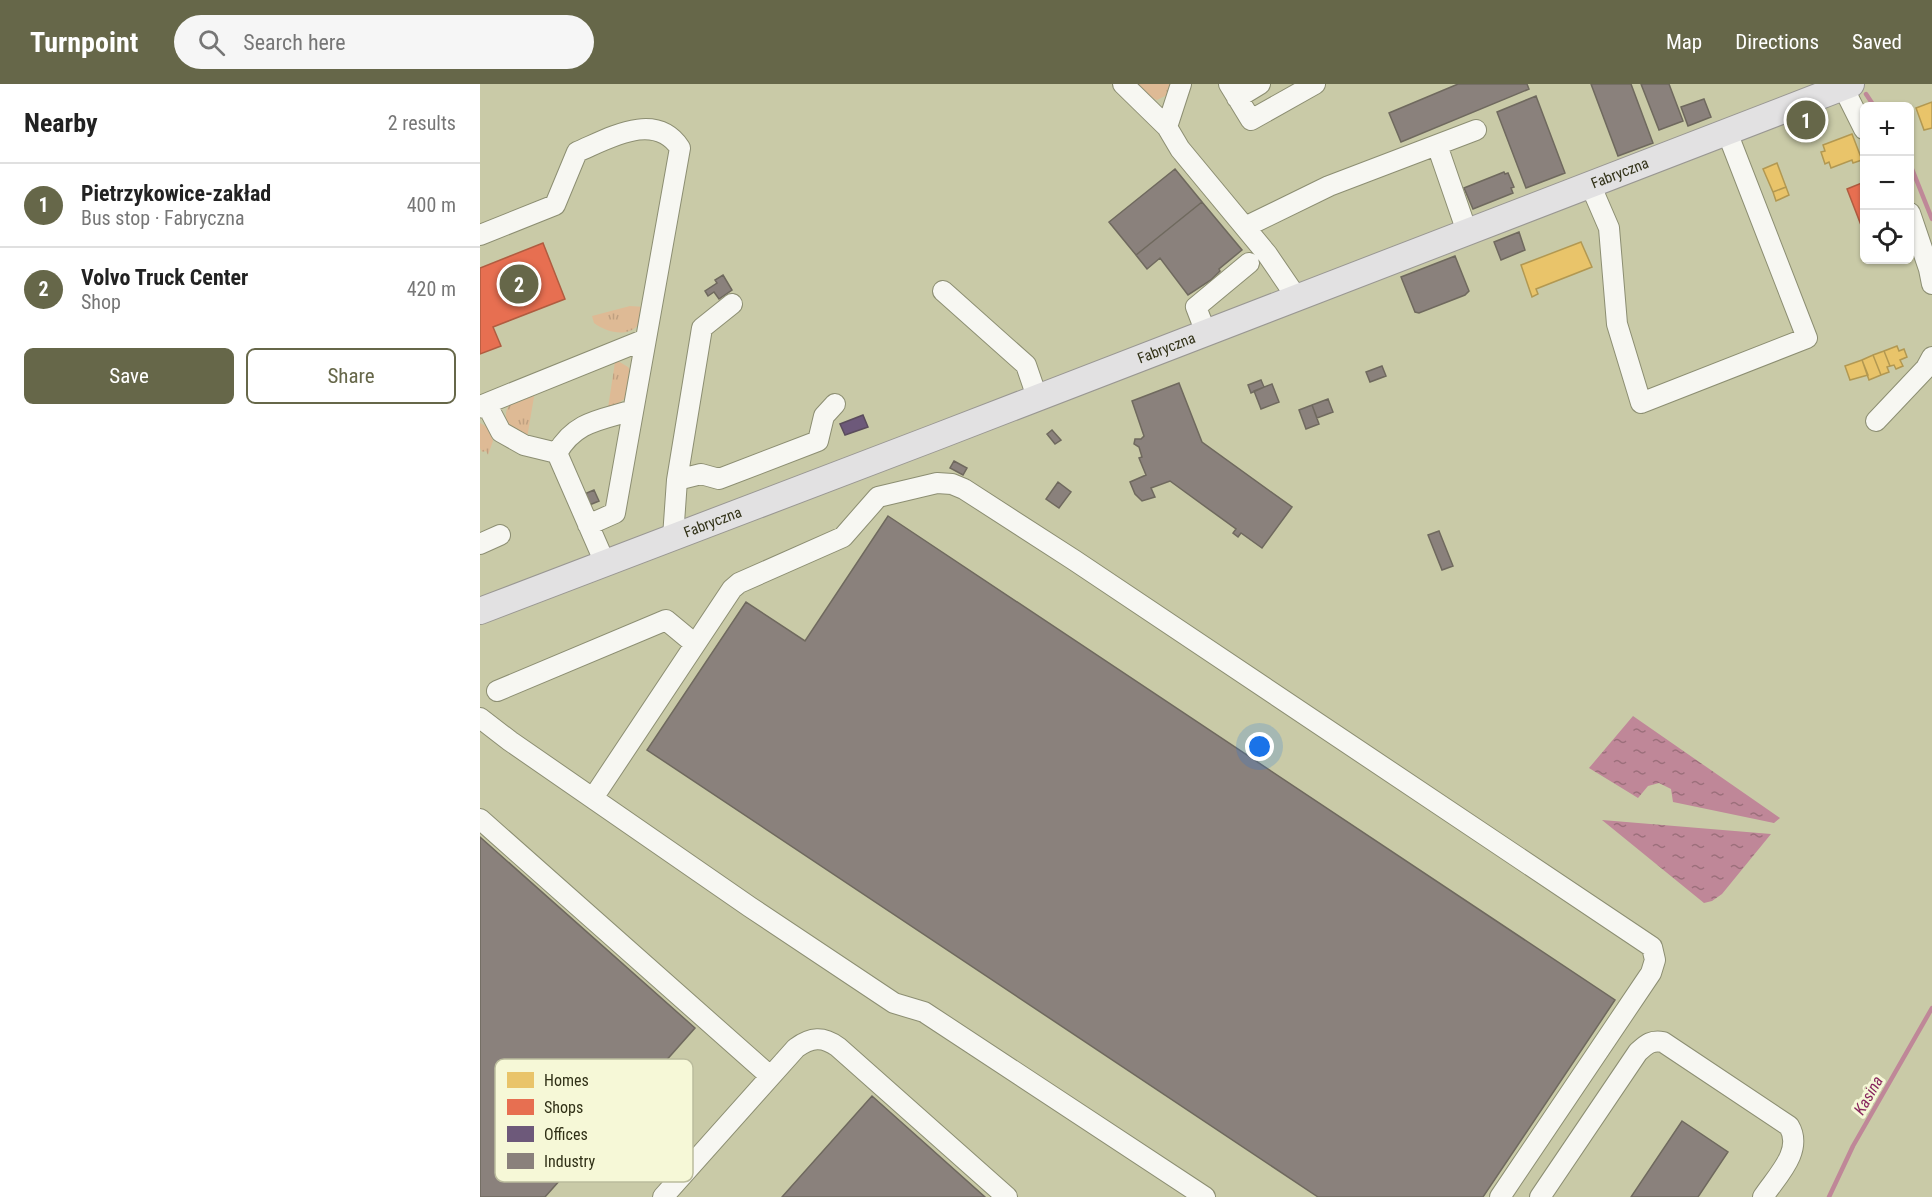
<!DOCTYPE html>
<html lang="en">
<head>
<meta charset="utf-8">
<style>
  :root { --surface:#fff; --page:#f6f6f6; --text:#222; --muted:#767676; --line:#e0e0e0; --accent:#666749 }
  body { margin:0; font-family:"Roboto Condensed",sans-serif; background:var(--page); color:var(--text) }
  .controls { position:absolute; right:18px; top:18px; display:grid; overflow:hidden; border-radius:9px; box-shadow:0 2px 4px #0004 }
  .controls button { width:54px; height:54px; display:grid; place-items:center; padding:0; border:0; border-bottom:2px solid var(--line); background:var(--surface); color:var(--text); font:30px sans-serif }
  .you { position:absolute; left:780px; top:663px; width:21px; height:21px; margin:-15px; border:4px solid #fff; border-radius:50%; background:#1a73e8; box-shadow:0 0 0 9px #1a73e833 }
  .badge { display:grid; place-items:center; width:39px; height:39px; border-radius:50%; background:var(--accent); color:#fff; font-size:20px; font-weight:700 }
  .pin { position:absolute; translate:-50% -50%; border:3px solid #fff; box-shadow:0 2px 6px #0006 }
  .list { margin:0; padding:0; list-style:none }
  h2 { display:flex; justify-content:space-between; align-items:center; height:78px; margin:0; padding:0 24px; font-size:26px }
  h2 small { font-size:20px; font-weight:400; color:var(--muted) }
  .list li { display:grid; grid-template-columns:39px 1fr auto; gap:18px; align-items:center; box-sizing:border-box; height:84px; padding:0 24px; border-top:2px solid var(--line) }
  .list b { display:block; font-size:22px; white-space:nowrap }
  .list p { margin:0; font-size:20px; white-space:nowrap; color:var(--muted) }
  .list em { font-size:20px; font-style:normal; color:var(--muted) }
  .actions { display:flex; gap:12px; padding:18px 24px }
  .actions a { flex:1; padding:14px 0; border:2px solid var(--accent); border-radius:9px; text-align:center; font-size:21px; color:var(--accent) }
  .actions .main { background:var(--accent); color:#fff }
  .icon { flex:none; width:33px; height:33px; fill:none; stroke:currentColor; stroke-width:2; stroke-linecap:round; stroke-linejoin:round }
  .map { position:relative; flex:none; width:1452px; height:1113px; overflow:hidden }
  header { display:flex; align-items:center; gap:36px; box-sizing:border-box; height:84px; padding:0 30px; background:var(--accent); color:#fff }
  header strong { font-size:28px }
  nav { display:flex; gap:33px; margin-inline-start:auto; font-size:21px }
  .search { width:420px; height:54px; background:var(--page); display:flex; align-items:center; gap:15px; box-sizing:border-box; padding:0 21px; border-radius:33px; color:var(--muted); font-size:22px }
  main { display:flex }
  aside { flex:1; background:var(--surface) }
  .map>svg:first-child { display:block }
  .grass { fill:url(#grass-tufts) }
  .water { fill:url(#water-ripples) }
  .homes { fill:#e9c46a; stroke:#b29851; stroke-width:1.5 }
  .shops { fill:#e76f51; stroke:#b05c40; stroke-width:1.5 }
  .offices { fill:#6d597a; stroke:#5b4d5c; stroke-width:1.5 }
  .industry { fill:#8a817c; stroke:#6f695e; stroke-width:1.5 }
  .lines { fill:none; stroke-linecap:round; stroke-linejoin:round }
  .stream { stroke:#bf8798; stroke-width:4.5 }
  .minor-casing { stroke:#8c8e72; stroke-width:22 }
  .major-casing { stroke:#999792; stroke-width:28 }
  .minor { stroke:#f7f7f2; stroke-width:20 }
  .major { stroke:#e2e1e2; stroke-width:26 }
  .labels { text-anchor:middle; stroke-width:6; stroke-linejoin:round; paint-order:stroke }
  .street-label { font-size:15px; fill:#313117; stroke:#f6f8d7 }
  .water-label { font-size:16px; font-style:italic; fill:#87255d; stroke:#f6f8d7 }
  .key { fill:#f6f8d7; stroke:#bbbc9d; stroke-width:1.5 }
  .key-label { font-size:16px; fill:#313117 }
</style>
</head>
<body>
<header>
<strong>Turnpoint</strong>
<div class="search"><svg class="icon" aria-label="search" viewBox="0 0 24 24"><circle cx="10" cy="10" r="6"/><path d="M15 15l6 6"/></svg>Search here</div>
<nav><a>Map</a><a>Directions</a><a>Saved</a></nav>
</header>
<main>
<aside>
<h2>Nearby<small>2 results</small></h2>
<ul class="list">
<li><span class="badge">1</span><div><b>Pietrzykowice-zakład</b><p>Bus stop · Fabryczna</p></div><em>400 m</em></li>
<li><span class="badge">2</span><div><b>Volvo Truck Center</b><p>Shop</p></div><em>420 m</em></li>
</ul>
<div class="actions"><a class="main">Save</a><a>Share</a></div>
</aside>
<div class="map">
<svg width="1452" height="1113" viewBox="0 0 1452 1113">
  <defs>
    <pattern id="grass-tufts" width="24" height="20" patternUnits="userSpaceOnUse" patternTransform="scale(1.5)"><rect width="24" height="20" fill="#deba95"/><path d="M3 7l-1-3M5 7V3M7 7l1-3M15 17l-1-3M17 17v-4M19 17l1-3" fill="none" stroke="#bfa080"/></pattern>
    <pattern id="water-ripples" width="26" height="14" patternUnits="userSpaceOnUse" patternTransform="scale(1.5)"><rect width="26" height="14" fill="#bf8798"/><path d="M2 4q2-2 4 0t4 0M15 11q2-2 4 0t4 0" fill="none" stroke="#9c6f7b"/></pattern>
  </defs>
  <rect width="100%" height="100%" fill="#c9caa7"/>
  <path class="grass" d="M658,0H692L687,11L677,16L667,11Z
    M150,222L165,223C164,227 163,233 161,237C151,255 127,249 114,239L112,232Z
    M138,277L148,283L151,287L147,313L136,321L128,324L135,278Z
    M55,307L47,354C44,353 40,353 37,352C26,346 21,327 32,318C38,313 48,311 55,307Z
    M0,339L9,344L13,357L8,371L6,367L2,368L0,364Z"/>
  <path class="water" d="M1153,632L1300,734L1294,739L1193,718L1191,705L1179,699L1168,702L1158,714L1109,684Z
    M1122,736L1291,750L1242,810L1232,817L1224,819Z"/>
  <path class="homes" d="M1452,18V44L1444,46L1436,24Z
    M1372,50L1382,76L1373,79L1372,76L1351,84L1349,78L1345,80L1341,68L1345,67L1343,61Z
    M1297,79L1306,103L1293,108L1283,85Z
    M1306,103L1309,111L1296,117L1293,108Z
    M1101,158L1112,183L1056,205L1058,210L1052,213L1041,181Z
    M1417,262L1419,267L1424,265L1427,273L1420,276L1423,282L1416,285L1414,281L1410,282L1404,267Z
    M1404,267L1410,282L1407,283L1409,288L1401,291L1393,271Z
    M1393,271L1401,291L1389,296L1382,276Z
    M1382,276L1388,291L1370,296L1365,282Z"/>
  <path class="shops" d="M1384,98V139L1381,141L1367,105Z
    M63,159L85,215L13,243L21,262L0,270V184Z"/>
  <path class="offices" d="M383,331L388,343L365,351L360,340Z"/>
  <path class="industry" d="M978,0H1047L1049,5L921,58L909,29Z
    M1111,0H1151L1173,59L1138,72Z
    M1161,0H1189L1203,37L1179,46Z
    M1056,12L1085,89L1046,104L1017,28Z
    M1224,15L1231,33L1208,42L1201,23Z
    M695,85L722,118L656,171L629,138Z
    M1024,88L1025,90L1028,89L1034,103L1031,104L1033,109L993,125L984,104Z
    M722,118L762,166L739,185L740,187L731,196L708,211L680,174L667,185L656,171Z
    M1039,148L1045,166L1021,176L1014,158Z
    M975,172L989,207L985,211L939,229L935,228L921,193Z
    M243,191L252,206L239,215L234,208L228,212L225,207L237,199L235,196Z
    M902,282L906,292L890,298L886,288Z
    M781,296L784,303L771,309L768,301Z
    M699,299L722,358L812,423L782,464L761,449L758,453L753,449L756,445L690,397L671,404L675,413L662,417L655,410L650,398L666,391L659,374L662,373L659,363L654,360L655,355H661L664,352L652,317Z
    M792,300L799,318L781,325L774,307Z
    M848,315L853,328L837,334L832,321Z
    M832,321L839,340L826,345L819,326Z
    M572,346L581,356L575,360L567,350Z
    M474,377L487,384L483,391L470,384Z
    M578,398L591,408L579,424L566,415Z
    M114,406L119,417L107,422L102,411Z
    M408,432L1135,916L1003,1113H838L167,666L266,518L325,557Z
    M959,447L973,482L962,486L948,451Z
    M0,753L215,944L65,1113H0Z
    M392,1012L505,1113H302Z
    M1202,1037L1248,1068L1218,1113H1151Z"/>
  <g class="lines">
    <path class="stream" d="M1386,10L1394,22
      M1430,80L1452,135
      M1349,1113L1373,1062L1452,924"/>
    <g class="minor-casing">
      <path id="minor" d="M643,0L687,43L700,65L787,170L817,214
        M749,0L771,36L835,0
        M1363,3L1384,45
        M757,14L780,0
        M687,43L701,0
        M957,61L987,148
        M1110,100L1129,144L1137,240L1161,319L1327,254L1247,48
        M1430,129L1449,185L1452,200
        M765,143L849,102L996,46
        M0,151L75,121L97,68C128,55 175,26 200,64L135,429L108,441
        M463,207L546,281L557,313
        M726,249L716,223L769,179
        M0,322L166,255
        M0,323L9,325L21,348L44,361L77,369
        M1396,337L1446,284L1452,273
        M77,369L125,479
        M77,369C95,337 121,336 153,326
        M197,396L222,244L252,220
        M193,453L197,396L221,390L239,395L338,357L344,332L355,320
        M0,460L20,451
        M17,607L186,536L215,560
        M0,634L30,657L270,823L414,919L444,928L725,1113
        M113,714L252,505L259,499L363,453L398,413L457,399L472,400L484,405L594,476L1172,863L1175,876L1171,889L1020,1113
        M0,735L290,992
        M183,1113L316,964C331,953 343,952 358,963L527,1113
        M1060,1113L1158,968C1167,960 1171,956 1183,958L1309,1042C1324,1067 1296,1093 1283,1113"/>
    </g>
    <g class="major-casing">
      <g id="major">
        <path id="s1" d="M0,527L456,353L1371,0"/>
      </g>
    </g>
    <use href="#minor" class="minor"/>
    <use href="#major" class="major"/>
  </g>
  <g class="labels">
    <g class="street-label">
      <text dy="5" stroke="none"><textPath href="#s1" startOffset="1221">Fabryczna</textPath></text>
      <text dy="5" stroke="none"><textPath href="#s1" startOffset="735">Fabryczna</textPath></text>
      <text dy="5" stroke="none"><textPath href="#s1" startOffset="249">Fabryczna</textPath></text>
    </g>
    <g class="water-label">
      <text transform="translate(1388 1011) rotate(-60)" y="6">Kasina</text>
    </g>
  </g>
  <rect x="15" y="975" width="198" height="123" rx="9" class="key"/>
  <rect x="27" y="988" width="27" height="16" fill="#e9c46a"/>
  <rect x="27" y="1015" width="27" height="16" fill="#e76f51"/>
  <rect x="27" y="1042" width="27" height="16" fill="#6d597a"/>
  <rect x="27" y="1069" width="27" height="16" fill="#8a817c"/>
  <g class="key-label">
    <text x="64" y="1002">Homes</text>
    <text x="64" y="1029">Shops</text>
    <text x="64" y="1056">Offices</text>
    <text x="64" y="1083">Industry</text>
  </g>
</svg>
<div class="controls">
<button>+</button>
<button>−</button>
<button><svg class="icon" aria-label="locate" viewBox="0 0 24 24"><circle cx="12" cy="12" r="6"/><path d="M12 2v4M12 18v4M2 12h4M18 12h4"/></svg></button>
</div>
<div class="you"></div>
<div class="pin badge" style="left:1326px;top:36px">1</div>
<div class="pin badge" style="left:39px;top:200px">2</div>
</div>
</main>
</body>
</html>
